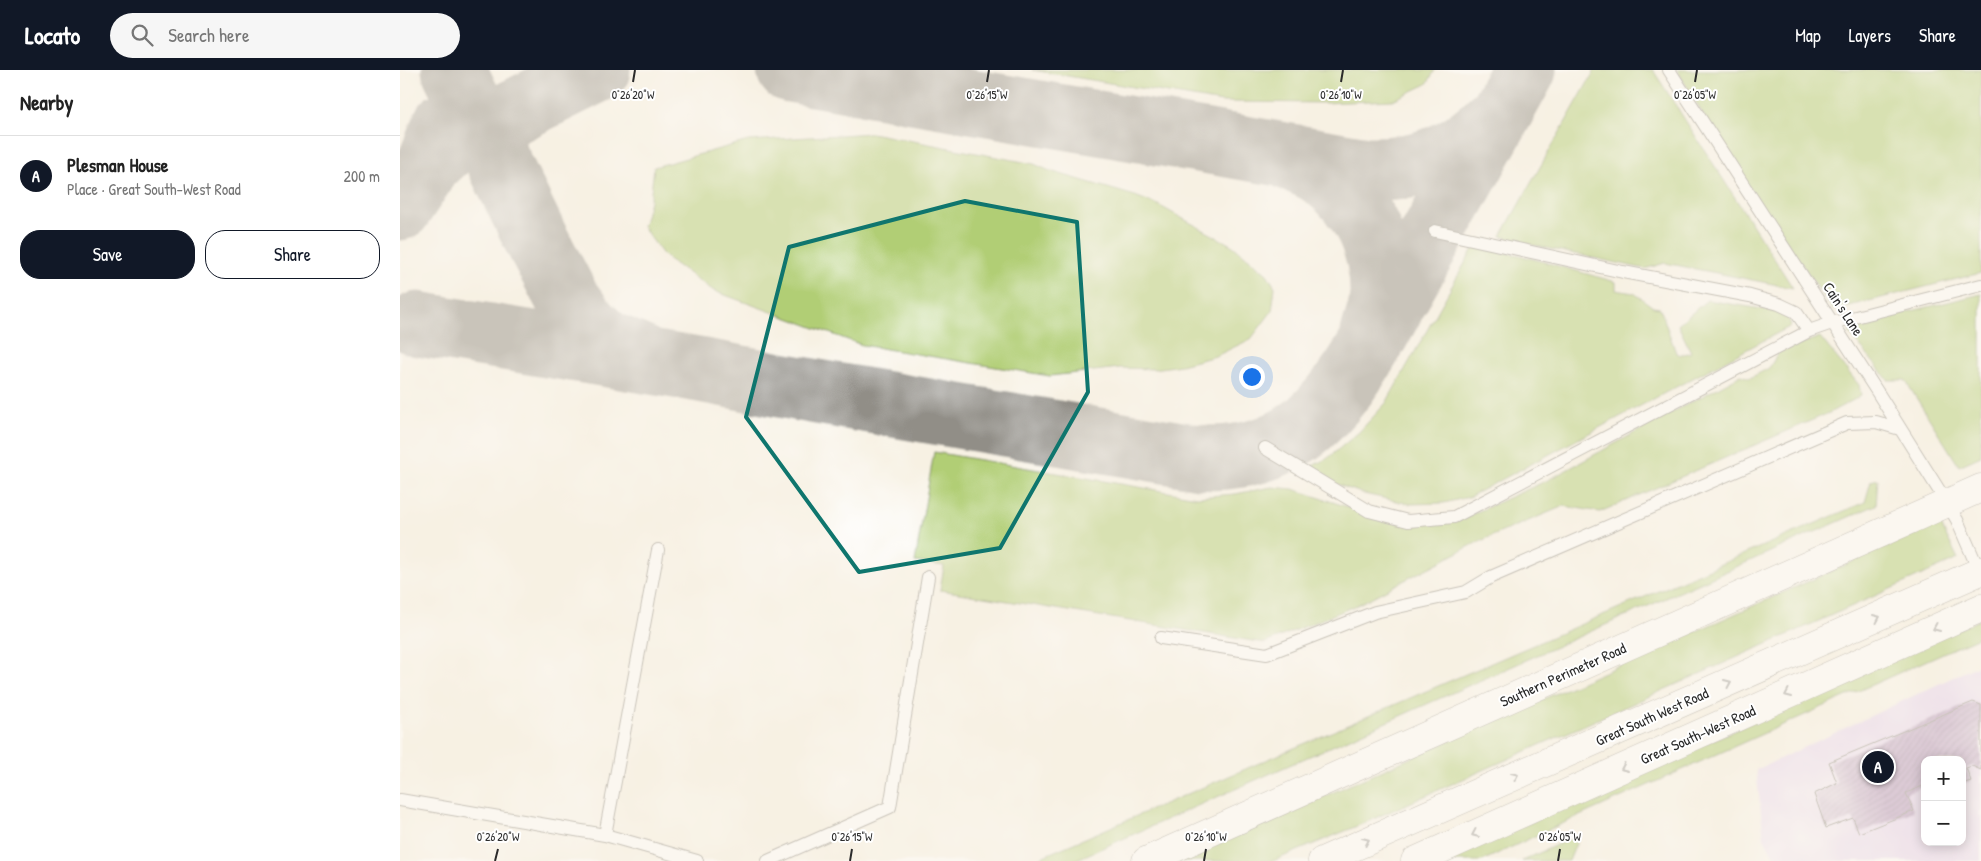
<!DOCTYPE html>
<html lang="en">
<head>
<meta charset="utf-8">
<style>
  :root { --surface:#fff; --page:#f6f6f6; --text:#222; --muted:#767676; --line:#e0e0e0; --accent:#111827 }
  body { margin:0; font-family:"Patrick Hand",sans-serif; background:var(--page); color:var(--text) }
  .controls { position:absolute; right:15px; bottom:15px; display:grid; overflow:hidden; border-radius:10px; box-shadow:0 2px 12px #0003 }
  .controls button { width:45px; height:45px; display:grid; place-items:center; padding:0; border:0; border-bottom:1px solid var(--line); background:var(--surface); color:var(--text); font:25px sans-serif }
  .you { position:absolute; left:851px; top:306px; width:18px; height:18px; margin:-12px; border:4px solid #fff; border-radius:50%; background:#1a73e8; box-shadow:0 0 0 8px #1a73e833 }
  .badge { display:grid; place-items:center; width:32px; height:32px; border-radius:50%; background:var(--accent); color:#fff; font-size:16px; font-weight:700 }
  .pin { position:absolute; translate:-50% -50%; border:2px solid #fff; box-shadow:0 1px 5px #0006 }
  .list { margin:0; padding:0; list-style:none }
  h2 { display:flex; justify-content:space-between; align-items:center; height:65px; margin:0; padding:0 20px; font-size:21px }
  h2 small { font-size:16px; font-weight:400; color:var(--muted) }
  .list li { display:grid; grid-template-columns:32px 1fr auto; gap:15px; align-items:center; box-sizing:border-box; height:80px; padding:0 20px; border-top:1px solid var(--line) }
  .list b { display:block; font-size:19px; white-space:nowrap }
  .list p { margin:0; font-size:16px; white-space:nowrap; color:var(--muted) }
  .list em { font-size:16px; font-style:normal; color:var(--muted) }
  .actions { display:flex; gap:10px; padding:15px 20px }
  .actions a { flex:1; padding:11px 0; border:1px solid var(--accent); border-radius:20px; text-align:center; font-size:18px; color:var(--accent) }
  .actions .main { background:var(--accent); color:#fff }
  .icon { flex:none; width:28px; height:28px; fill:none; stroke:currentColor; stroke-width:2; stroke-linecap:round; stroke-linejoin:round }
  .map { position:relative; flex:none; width:1581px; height:791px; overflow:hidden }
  header { display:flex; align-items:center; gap:30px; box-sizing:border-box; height:70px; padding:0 25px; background:var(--accent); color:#fff }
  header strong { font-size:24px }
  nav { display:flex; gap:28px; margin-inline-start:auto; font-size:18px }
  .search { width:350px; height:45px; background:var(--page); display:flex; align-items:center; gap:12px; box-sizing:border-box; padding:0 18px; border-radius:28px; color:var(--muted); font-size:19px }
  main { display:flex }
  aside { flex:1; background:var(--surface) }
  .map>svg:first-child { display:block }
  .built { fill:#e5d3f1; fill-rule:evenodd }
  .grass { fill:#b1ce74; stroke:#6e7c50 }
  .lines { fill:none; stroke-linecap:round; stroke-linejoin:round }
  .taxiway { stroke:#918e87; stroke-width:65 }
  .building { fill:url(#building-hatch) }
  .service-casing { stroke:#918e87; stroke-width:14 }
  .tertiary-casing { stroke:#918e87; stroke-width:29 }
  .trunk-casing { stroke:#918e87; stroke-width:29 }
  .service { stroke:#fff; stroke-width:12 }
  .tertiary { stroke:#fff; stroke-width:28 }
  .trunk { stroke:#fff; stroke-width:28 }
  .oneway { stroke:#a0a0a0 }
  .marked { fill:none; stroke:#0f766e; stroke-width:4; stroke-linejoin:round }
  .ticks { fill:none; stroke:#2b2b2b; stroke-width:2 }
  .labels { text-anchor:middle; stroke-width:4; stroke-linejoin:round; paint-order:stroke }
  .street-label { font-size:15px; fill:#2b2b2b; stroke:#fff }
  .ticks-label { font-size:12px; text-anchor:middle; fill:#2b2b2b; stroke:#fff; stroke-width:4; stroke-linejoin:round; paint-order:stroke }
</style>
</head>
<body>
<header>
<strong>Locato</strong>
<div class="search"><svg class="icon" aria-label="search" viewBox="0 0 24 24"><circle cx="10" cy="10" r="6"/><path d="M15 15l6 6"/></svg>Search here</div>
<nav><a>Map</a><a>Layers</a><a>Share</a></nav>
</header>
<main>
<aside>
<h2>Nearby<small></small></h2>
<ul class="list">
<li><span class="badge">A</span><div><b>Plesman House</b><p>Place · Great South-West Road</p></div><em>200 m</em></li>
</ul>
<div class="actions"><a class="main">Save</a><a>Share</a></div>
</aside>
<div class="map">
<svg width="1581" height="791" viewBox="0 0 1581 791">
  <defs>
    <pattern id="building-hatch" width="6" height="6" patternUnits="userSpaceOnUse" patternTransform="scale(1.25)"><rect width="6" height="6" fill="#bb9dc5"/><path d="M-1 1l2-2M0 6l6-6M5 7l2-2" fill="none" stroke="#9880a0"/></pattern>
  </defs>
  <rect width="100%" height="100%" fill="#fff"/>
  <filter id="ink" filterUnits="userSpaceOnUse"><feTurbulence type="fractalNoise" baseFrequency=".02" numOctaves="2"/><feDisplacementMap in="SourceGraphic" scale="10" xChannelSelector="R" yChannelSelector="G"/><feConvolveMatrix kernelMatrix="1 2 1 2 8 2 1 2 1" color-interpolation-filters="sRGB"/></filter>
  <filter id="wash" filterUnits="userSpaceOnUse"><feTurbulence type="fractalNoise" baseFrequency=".0096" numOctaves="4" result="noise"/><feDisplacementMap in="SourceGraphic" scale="20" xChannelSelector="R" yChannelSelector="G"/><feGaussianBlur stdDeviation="1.12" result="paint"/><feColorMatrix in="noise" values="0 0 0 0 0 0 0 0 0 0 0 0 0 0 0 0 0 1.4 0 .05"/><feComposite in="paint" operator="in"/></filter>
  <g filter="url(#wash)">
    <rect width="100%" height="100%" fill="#f7f1e3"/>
    <path class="built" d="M1581,594V791H1377L1364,768L1356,700ZM1525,690H1562V772H1525Z"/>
    <path class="grass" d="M632,0H1035L1027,14L993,30L926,33L822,32Z
      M1195,0H1253L1393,218L1265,193L1245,199L1123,173L1101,166Z
      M1277,0H1581V203L1433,240L1325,82Z
      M471,63L634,94L650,101L735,126L758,135L833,176L867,204L875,217L872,241L851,269L816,286L781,295L754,299L720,298L650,306L462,275L314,221L264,186L243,157L250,131L254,97L348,71Z
      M1074,177L1119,185L1216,212V220L1234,223L1253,237L1260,238L1276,283L1281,285L1291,282L1278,255L1307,230L1380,242L1388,247L1391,256L1069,427L1044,433L1010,434L964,424L914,406L908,398L928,388L959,362L986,333Z
      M1581,224V386L1559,396L1505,310H1488L1450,264V256Z
      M1420,267L1459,315L1461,326L1429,343L1200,442L1164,436L1078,472L957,535L865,573L540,520L544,496L515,492L534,382L797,427L835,424L872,417L893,419L991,451L1066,447L1148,410L1341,305L1350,308L1369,298L1379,282Z
      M1478,409L1476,435L673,791H632L1465,432L1471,411Z
      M1540,453L1558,489L962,754L873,791H778Z
      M1581,549V566L1146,761L1082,791H1045Z
      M1180,764L1169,791H1122Z"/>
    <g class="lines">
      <path class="taxiway" d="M54,0L135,167L168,230L188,256L206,272L240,287
        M389,0L967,99C1021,100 1058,86 1096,47
        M891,89C902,94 915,98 925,106C963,133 983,180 982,226C982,238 976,251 973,263
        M29,94L45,79L63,67L198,0
        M0,138L29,94L45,54
        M18,254L299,300L423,323L799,387C836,391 880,379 909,354C950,318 976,265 1002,218C1044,146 1084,73 1124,0"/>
    </g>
    <g id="blocks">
      <path class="building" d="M1573,632L1581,635V700L1572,696L1566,698L1571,711L1562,714V690H1525V715L1506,723L1514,741L1459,763L1453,748L1426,758L1414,724L1437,713L1429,692Z"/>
    </g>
  </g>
  <g filter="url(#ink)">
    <use href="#blocks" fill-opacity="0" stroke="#918e87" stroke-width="1"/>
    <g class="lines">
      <g class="service-casing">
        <path id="service" d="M1269,0L1478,323L1547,433L1557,450L1580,503
          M1035,161L1223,202L1350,226L1379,234L1396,242L1409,261
          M865,378L969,441L1008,451L1054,447L1409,261L1432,253L1581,215
          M761,568L867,584L975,542L1066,522L1091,507L1447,353L1476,352L1500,359
          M0,730L205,765L297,791
          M205,765L258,480
          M368,791L490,737L528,507"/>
      </g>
      <g class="tertiary-casing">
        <path id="tertiary" d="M746,791L1581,418"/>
      </g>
      <g class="trunk-casing">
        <path id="trunk" d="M922,791L1581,501
          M1015,791L1581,538"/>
      </g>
      <use href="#service" class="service"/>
      <use href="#tertiary" class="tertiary"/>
      <use href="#trunk" class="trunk"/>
    </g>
    <defs><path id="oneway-chevron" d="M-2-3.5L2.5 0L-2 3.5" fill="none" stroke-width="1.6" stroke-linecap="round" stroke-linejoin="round" transform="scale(1.25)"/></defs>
    <g class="oneway">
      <use href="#oneway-chevron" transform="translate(1477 548) rotate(-24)"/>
      <use href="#oneway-chevron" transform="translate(1536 558) rotate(156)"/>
      <use href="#oneway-chevron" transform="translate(1328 613) rotate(-24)"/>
      <use href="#oneway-chevron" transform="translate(1388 624) rotate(156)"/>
      <use href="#oneway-chevron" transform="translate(1224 698) rotate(156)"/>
      <use href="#oneway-chevron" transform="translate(1115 706) rotate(-24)"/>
      <use href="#oneway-chevron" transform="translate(1075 764) rotate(156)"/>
      <use href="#oneway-chevron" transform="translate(966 771) rotate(-24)"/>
    </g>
  </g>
  <path d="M0 0H1581V791H0ZM565,131L677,152L688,322L600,478L459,502L346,347L389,177Z" fill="#f7f1e3" fill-opacity=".55" fill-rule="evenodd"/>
  <path class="marked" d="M565,131L677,152L688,322L600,478L459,502L346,347L389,177Z"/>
  <path class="ticks" d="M233,12L235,0M587,12L589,0M941,12L943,0M1295,12L1297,0M95,791L98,779M450,791L452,779M804,791L806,779M1158,791L1160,779"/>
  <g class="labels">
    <g class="street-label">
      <text transform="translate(1443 239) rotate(57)" y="5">Cain's Lane</text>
      <text transform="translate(1163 605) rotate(-24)" y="5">Southern Perimeter Road</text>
      <text transform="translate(1252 647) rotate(-24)" y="5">Great South West Road</text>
      <text transform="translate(1298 665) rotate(-24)" y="5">Great South-West Road</text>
    </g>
  </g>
  <g class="ticks-label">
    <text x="233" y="29">0°26'20"W</text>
    <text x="587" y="29">0°26'15"W</text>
    <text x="941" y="29">0°26'10"W</text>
    <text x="1295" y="29">0°26'05"W</text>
    <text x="98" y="771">0°26'20"W</text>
    <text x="452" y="771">0°26'15"W</text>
    <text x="806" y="771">0°26'10"W</text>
    <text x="1160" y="771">0°26'05"W</text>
  </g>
</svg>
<div class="controls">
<button>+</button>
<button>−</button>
</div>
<div class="you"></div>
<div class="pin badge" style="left:1478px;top:697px">A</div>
</div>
</main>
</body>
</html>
